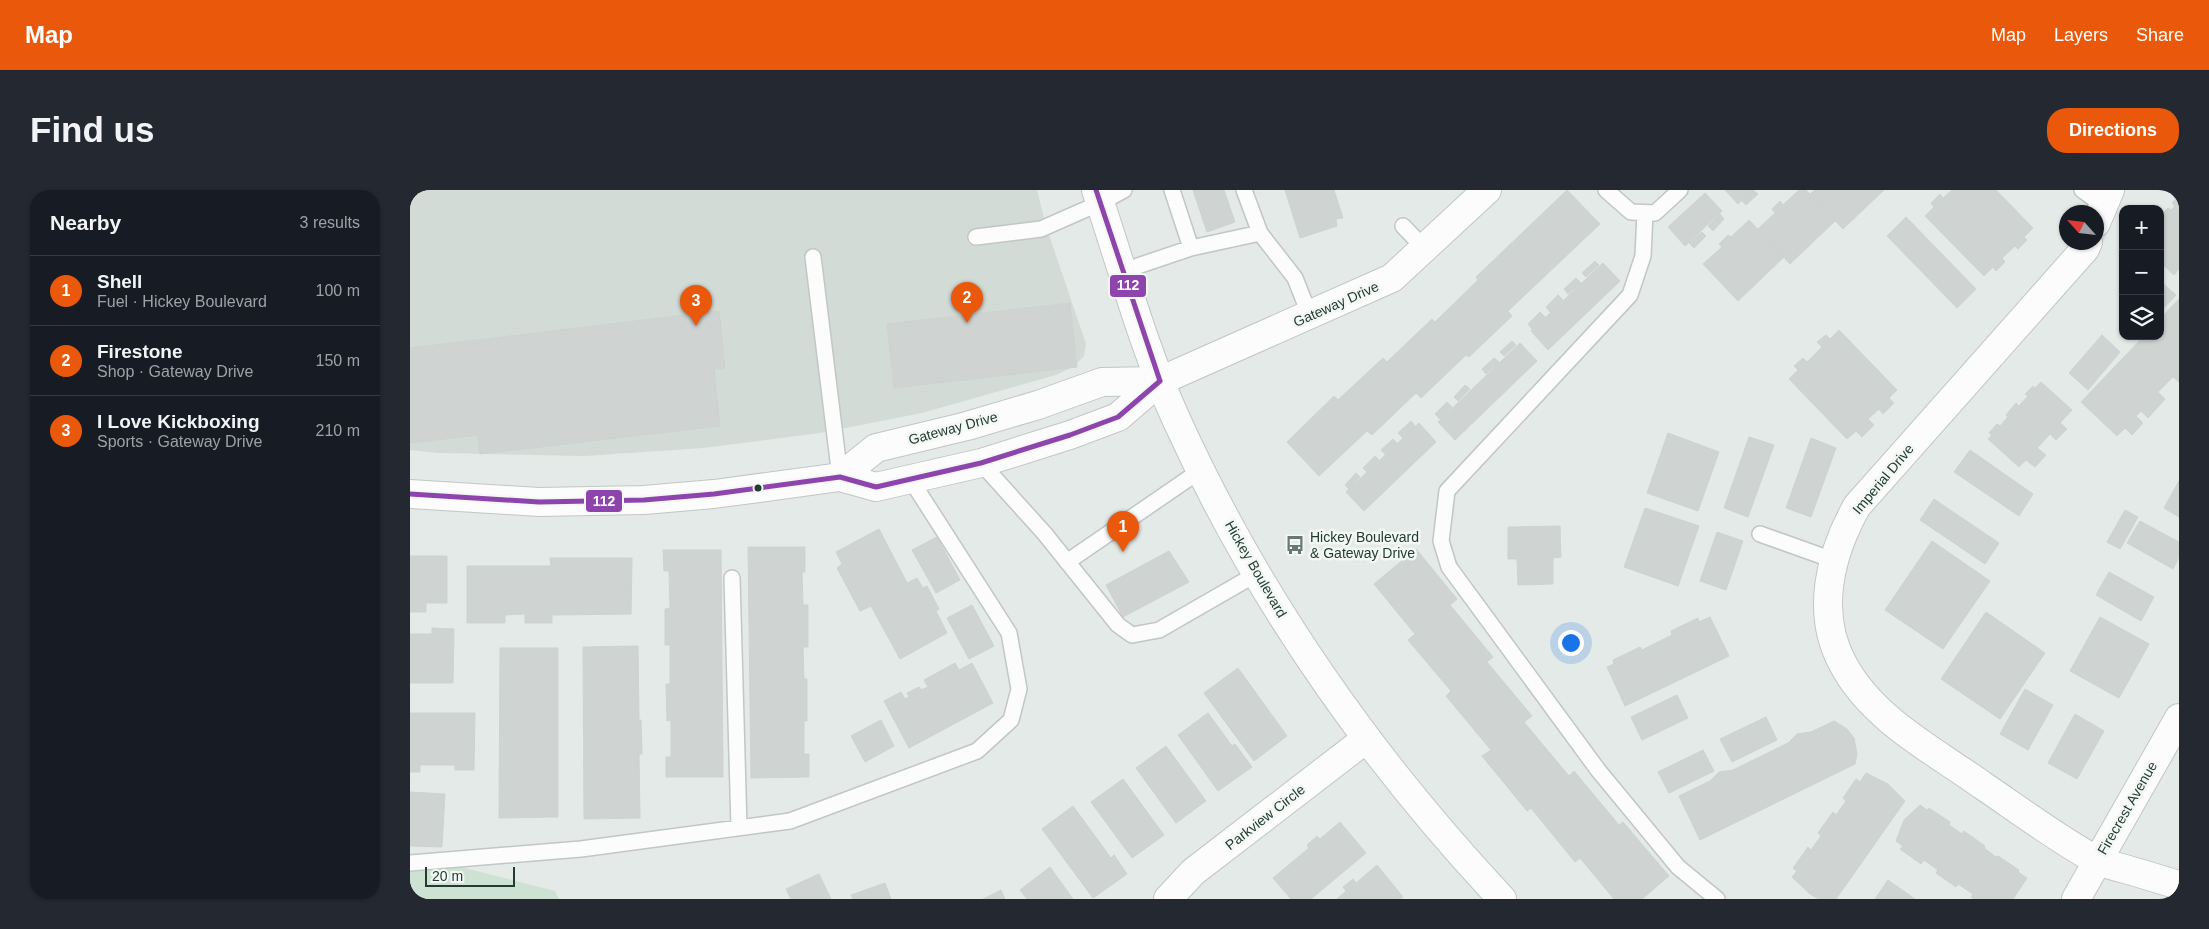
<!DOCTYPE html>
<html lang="en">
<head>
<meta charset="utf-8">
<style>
  :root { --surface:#171b24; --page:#242831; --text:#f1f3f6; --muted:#9ea1a6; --line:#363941; --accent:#ea580c }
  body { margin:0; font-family:Arial,sans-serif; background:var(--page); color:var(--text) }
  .controls { position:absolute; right:15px; top:15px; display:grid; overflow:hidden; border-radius:10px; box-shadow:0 1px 4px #0004 }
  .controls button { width:45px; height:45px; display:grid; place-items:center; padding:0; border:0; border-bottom:1px solid var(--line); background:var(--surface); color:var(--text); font:25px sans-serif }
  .compass { position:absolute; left:1649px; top:15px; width:45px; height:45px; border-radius:50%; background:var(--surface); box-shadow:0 1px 4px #0004; rotate:297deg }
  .scale { position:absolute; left:15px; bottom:12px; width:90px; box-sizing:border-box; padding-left:5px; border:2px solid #233c33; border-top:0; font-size:14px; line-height:18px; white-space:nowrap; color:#233c33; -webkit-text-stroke:4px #f3f8f5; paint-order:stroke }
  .you { position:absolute; left:1160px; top:452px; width:18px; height:18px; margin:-12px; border:4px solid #fff; border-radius:50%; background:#1a73e8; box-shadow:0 0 0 8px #1a73e833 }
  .badge { display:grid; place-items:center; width:32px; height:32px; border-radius:50%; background:var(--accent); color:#fff; font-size:16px; font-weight:700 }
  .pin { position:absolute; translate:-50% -41px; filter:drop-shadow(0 1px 2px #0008) }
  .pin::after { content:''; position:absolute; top:26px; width:18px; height:15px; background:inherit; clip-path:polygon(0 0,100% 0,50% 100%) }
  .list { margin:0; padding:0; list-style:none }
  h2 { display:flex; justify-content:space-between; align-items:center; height:65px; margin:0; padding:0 20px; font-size:21px }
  h2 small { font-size:16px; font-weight:400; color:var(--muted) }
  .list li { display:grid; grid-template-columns:32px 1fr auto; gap:15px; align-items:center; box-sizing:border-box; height:70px; padding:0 20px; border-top:1px solid var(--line) }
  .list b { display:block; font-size:19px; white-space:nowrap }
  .list p { margin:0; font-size:16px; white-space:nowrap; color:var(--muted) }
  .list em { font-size:16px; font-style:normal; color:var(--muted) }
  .icon { flex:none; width:28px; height:28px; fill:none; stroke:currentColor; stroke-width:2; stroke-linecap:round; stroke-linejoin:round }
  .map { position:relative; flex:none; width:1769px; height:709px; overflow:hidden; border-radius:20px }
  header { display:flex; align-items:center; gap:30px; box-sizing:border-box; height:70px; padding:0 25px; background:var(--accent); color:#fff }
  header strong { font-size:24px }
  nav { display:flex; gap:28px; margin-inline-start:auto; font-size:18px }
  .intro { display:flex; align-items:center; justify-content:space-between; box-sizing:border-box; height:120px; padding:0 30px }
  h1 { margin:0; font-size:35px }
  .button { padding:12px 22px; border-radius:20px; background:var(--accent); color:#fff; font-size:18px; font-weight:700 }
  main { display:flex; gap:30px; padding:0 30px }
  aside { flex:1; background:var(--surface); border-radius:20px; box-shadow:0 1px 4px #0004 }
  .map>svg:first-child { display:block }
  .built { fill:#d3dbd6 }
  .green { fill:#cee2d3 }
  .building { fill:#cfd3d1; stroke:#cdd3d0 }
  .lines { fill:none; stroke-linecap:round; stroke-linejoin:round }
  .service-casing { stroke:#c1c7c4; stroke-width:18 }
  .minor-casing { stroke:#c1c7c4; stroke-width:30 }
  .tertiary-casing { stroke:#c1c7c4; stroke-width:30 }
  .secondary-casing { stroke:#c0c7c4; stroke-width:30 }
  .service { stroke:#fbfcfb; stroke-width:15 }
  .minor { stroke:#fbfcfb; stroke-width:28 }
  .tertiary { stroke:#fbfcfb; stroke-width:28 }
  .secondary { stroke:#fbfcfb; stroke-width:28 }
  .bus-1-casing { stroke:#f3f8f5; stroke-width:9 }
  .bus-1 { stroke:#8e44ad; stroke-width:5 }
  .bus-dot { fill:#233c33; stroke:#f3f8f5; stroke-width:2 }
  .labels { text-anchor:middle; stroke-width:5; stroke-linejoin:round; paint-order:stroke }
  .street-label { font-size:14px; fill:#233c33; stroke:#f3f8f5 }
  .poi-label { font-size:14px; fill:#233c33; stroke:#f3f8f5; text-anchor:start }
  .line-badge { stroke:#f3f8f5; stroke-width:2 }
  .badge-label { font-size:14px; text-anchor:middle; font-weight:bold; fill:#fff }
</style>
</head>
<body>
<header>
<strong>Map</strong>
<nav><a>Map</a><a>Layers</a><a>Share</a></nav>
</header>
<div class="intro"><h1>Find us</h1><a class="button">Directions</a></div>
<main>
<aside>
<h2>Nearby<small>3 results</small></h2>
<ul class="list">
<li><span class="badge">1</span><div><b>Shell</b><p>Fuel · Hickey Boulevard</p></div><em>100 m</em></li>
<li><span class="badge">2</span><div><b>Firestone</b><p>Shop · Gateway Drive</p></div><em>150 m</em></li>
<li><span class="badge">3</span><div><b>I Love Kickboxing</b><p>Sports · Gateway Drive</p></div><em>210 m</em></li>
</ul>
</aside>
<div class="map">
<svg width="1769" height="709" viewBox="0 0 1769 709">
  <rect width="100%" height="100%" fill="#e4eae7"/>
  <path class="built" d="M0,0H627L636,36L676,154L674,166L663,177L646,185L512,223L410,243L293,258L175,266L28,263L0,260Z"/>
  <path class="green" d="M0,664L145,701L149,709H0Z"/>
  <path class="building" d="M783,0H814L825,32L797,42Z
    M875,0H924L933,28L926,29L927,36L890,48Z
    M1157,0L1190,34L1098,121L1102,126L1059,167L1056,165L1011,208L1006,203L962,245L957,241L909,286L877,252L924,206L928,210L973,168L977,172L1022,129L1025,132L1068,90L1066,87Z
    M1315,0H1342L1328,14Z
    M1343,0L1348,4L1336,15L1332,11Z
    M1389,0H1396L1425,31L1380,74L1348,39L1365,23L1362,19L1370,11L1373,15Z
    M1405,0H1474L1433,39L1400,4Z
    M1542,0H1586L1623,38L1614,47L1617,50L1608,59L1605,56L1592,68L1595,72L1586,81L1583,77L1574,86L1515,26L1524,17L1521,13L1530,4L1533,8Z
    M1295,3L1312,21L1275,56L1258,37Z
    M1769,5V79L1764,85L1750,72V26L1758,18L1761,20L1765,16L1762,13Z
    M1310,24L1314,29L1303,41L1298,36Z
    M1496,27L1566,99L1547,118L1477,46Z
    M1339,30L1374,67L1328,111L1293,74L1312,57L1309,54L1318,45L1321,47Z
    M1292,42L1296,46L1284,58L1279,53Z
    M1185,71L1189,75L1176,87L1172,83Z
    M1193,73L1210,91L1138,160L1121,141Z
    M1166,88L1171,93L1158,104L1154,99Z
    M1750,91L1766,105L1750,122Z
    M1148,105L1153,110L1140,122L1136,117Z
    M1769,109V192L1763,187L1748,202L1755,209L1738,228L1731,221L1726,226L1733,233L1722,245L1715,238L1707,246L1671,212L1734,146H1750V129Z
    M660,113L667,177L484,198L477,134Z
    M309,121L315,178L304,179L310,236L70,264L68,245L0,253V158Z
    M1130,122L1135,127L1122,139L1118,134Z
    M1429,140L1487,200L1479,208L1484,213L1473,224L1469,219L1458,229L1464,235L1452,247L1446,241L1437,249L1379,189L1388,180L1384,176L1393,168L1397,172L1412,157L1407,152L1416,145L1420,149Z
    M1692,145L1710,162L1678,200L1659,183Z
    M1102,151L1106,155L1094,166L1090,162Z
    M1110,153L1127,171L1045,250L1028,232Z
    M1084,168L1089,172L1076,184L1072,179Z
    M1631,192L1662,220L1650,233L1657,239L1646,250L1640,244L1627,258L1636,265L1625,277L1616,270L1609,277L1578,249L1582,245L1579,243L1587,234L1590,236L1598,227L1596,225L1606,213L1609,216L1618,206L1615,204L1623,196L1625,198Z
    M1055,195L1060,199L1048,211L1044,207Z
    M1037,212L1042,217L1030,229L1025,224Z
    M1001,231L1005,236L993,248L988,243Z
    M1009,233L1026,252L954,321L936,302Z
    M1258,243L1309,262L1288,321L1237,303Z
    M1339,247L1364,255L1338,327L1314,318Z
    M1401,248L1426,258L1401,327L1376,318Z
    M983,249L987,253L975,264L971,260Z
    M1560,260L1623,304L1609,326L1544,282Z
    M965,266L969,270L957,282L953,278Z
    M946,283L950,287L939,299L935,295Z
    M1769,291V327L1754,318Z
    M1524,309L1589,353L1575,374L1510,330Z
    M1235,318L1289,336L1268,396L1214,377Z
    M1715,320L1728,327L1710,359L1697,352Z
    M1730,331L1769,352V367L1763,379L1717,353Z
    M1150,336L1151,367L1143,368V394L1108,395L1107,369H1098V337Z
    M469,339L497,393L507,388L513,398L517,396L529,419L526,421L537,443L490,469L461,416L450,421L427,378L432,374L426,362Z
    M1307,342L1333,351L1316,400L1290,391Z
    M527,347L550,390L526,403L502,360Z
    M1522,351L1580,391L1533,459L1475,420Z
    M338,357H395V382H392L393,415H398V457H393L394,489H397V531H394V564H399V587L341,588Z
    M1006,359L1047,409L1040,415L1083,467L1077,472L1122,526L1114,532L1159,586L1164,581L1209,635L1213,632L1259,686L1232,709H1204L1170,668L1165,672L1121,618L1117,621L1072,566L1081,560L1036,506L1041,501L998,450L1005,444L964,394Z
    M253,360H311L313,587H256V567H261V530L257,531L256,494H260V455H255V419L260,418L259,381H254Z
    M759,361L779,392L713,427L696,395Z
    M0,366H37V413H16V422H0Z
    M140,368H222L221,424L142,425V433H115V424L95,425V433H57V376H141Z
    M1699,382L1744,407L1731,431L1686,405Z
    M562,415L584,456L559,469L537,428Z
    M1576,422L1635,463L1590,529L1531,489Z
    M1300,427L1319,466L1215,516L1197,477L1204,474L1203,470L1230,457L1232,460L1262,445L1261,441L1288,428L1289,432Z
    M1690,427L1739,454L1709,508L1660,481Z
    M22,438L44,439L43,493H0V444H22Z
    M228,456L229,530H231L232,564H229L230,628L174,629L173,457Z
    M90,458H148V627L89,628Z
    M545,473L549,480L562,473L583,513L499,558L474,511L491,502L495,509L499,507L497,503L509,497L511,500L518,497L514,490Z
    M828,478L877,546L844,571L794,503Z
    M1615,499L1643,515L1618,560L1590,544Z
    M1267,505L1278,528L1232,550L1221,527Z
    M0,523H65L64,580H45V575H10V582H0Z
    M798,523L822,556L825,554L842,577L808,601L768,545Z
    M1665,524L1694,541L1667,589L1638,573Z
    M1356,527L1367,550L1322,572L1310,549Z
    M471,530L484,556L455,572L441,546Z
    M1424,531L1437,539L1444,548L1447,564L1445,574L1290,650L1269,606L1300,591L1309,582L1323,580L1378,553L1387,544L1401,542Z
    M756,556L796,611L766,633L726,578Z
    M1293,560L1304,581L1259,603L1248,582Z
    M1456,583L1478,594L1495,611L1426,709H1409L1400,704L1382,687L1387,681L1383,678L1398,657L1401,660L1411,646L1408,643L1423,622L1426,625L1436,611L1433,608L1446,589L1450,592Z
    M713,589L754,645L722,668L681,612Z
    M0,602L35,604L32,657L0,656Z
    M1510,615L1517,620L1519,618L1540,632L1539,635L1552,644L1554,641L1575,656L1574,658L1586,667L1588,666L1609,680L1608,682L1617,688L1603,709H1564L1561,707L1563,704L1548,694L1546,697L1526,683L1528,680L1514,670L1511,674L1490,659L1493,656L1486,651L1494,630Z
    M663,616L701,668L704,665L717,684L683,708L632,639Z
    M930,632L956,663L901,709H881L863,688L899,658L897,655L907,646L910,649Z
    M967,675L993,707L990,709H927L936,701L933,697L943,689L946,693Z
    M640,677L663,709H617L610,700Z
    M409,684L421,709H381L376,699Z
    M1478,690L1505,709H1465Z
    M475,693L481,709H443L441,705Z
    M591,700L595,709H573Z"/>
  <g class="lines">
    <g class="service-casing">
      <path id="service" d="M834,0L850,43
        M1196,0L1221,22L1245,23L1270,0
        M1672,0L1694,16
        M1235,23L1233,66L1220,105L1037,301L1031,351L1039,377L1188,580L1268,677L1307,709
        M993,36L1015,59
        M566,47L631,39L690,13L714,0
        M781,58L850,43L885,88L900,126
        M403,67L430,287
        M713,81L781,58L762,0
        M571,273L635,344L708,435L722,445L749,440L848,383
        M1350,344L1423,370
        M657,372L791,280
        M322,388L329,637
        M0,673L171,659L380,631L567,561L601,530L609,499L599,443L501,290"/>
    </g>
    <g class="minor-casing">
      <path id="minor" d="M1686,33L1700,0
        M1678,52L1675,59L1447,316C1420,364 1405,423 1433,474C1462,529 1523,560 1572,595C1609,620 1646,648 1686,670C1694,674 1705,676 1715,679C1733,684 1751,690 1769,695
        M750,191L982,88L1077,0
        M758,709L783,682L956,549
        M1666,709L1769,528"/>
    </g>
    <g class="tertiary-casing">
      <path id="tertiary" d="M430,287L466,258L557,236L628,215L692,192L750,191
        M0,304L129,312L234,310L304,304L430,287L466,297L571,273L660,245L708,227L750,191"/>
    </g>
    <g class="secondary-casing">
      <path id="secondary" d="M686,0C712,77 733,157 767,231C847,407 960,568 1092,709"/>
    </g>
    <use href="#service" class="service"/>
    <use href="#minor" class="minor"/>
    <use href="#tertiary" class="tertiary"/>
    <use href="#secondary" class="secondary"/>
    <g class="bus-1-casing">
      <path id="bus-1" d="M686,0L750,191
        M0,304L129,312L234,310L304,304L430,287L466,297L571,273L660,245L708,227L750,191"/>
    </g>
    <use href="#bus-1" class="bus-1"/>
  </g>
  <defs>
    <g id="bus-bare" transform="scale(1.5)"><path d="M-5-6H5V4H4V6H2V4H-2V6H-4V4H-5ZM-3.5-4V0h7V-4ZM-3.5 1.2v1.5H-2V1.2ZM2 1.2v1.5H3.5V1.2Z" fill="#677972" stroke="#f3f8f5" stroke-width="2.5" paint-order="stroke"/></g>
  </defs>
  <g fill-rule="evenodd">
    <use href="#bus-bare" x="885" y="355"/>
  </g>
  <circle class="bus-dot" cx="348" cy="298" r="4.5"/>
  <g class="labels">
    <g class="street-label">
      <text transform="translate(926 114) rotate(-24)" y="5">Gateway Drive</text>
      <text transform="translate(543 238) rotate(-15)" y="5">Gateway Drive</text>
      <text transform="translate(1473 289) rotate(-50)" y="5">Imperial Drive</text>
      <text transform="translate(846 379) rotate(60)" y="5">Hickey Boulevard</text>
      <text transform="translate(1717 618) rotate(-60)" y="5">Firecrest Avenue</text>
      <text transform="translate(855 627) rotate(-38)" y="5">Parkview Circle</text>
    </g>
    <g class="poi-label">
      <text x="900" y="352">Hickey Boulevard<tspan x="900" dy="16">&amp; Gateway Drive</tspan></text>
    </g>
  </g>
  <g class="line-badge">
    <rect x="699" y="84" width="38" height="24" rx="5" fill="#8e44ad"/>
    <rect x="175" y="299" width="38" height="24" rx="5" fill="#8e44ad"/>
  </g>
  <g class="badge-label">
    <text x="718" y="100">112</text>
    <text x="194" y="316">112</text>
  </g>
</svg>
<div class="controls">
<button>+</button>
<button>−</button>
<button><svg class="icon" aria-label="layers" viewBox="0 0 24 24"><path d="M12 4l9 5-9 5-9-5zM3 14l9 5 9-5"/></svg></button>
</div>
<svg class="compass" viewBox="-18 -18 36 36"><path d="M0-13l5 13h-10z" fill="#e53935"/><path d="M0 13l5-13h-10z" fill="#9ea1a6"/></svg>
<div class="scale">20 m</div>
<div class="you"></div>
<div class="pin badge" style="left:713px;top:362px">1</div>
<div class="pin badge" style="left:557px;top:133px">2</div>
<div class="pin badge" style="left:286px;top:136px">3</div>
</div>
</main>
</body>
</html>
